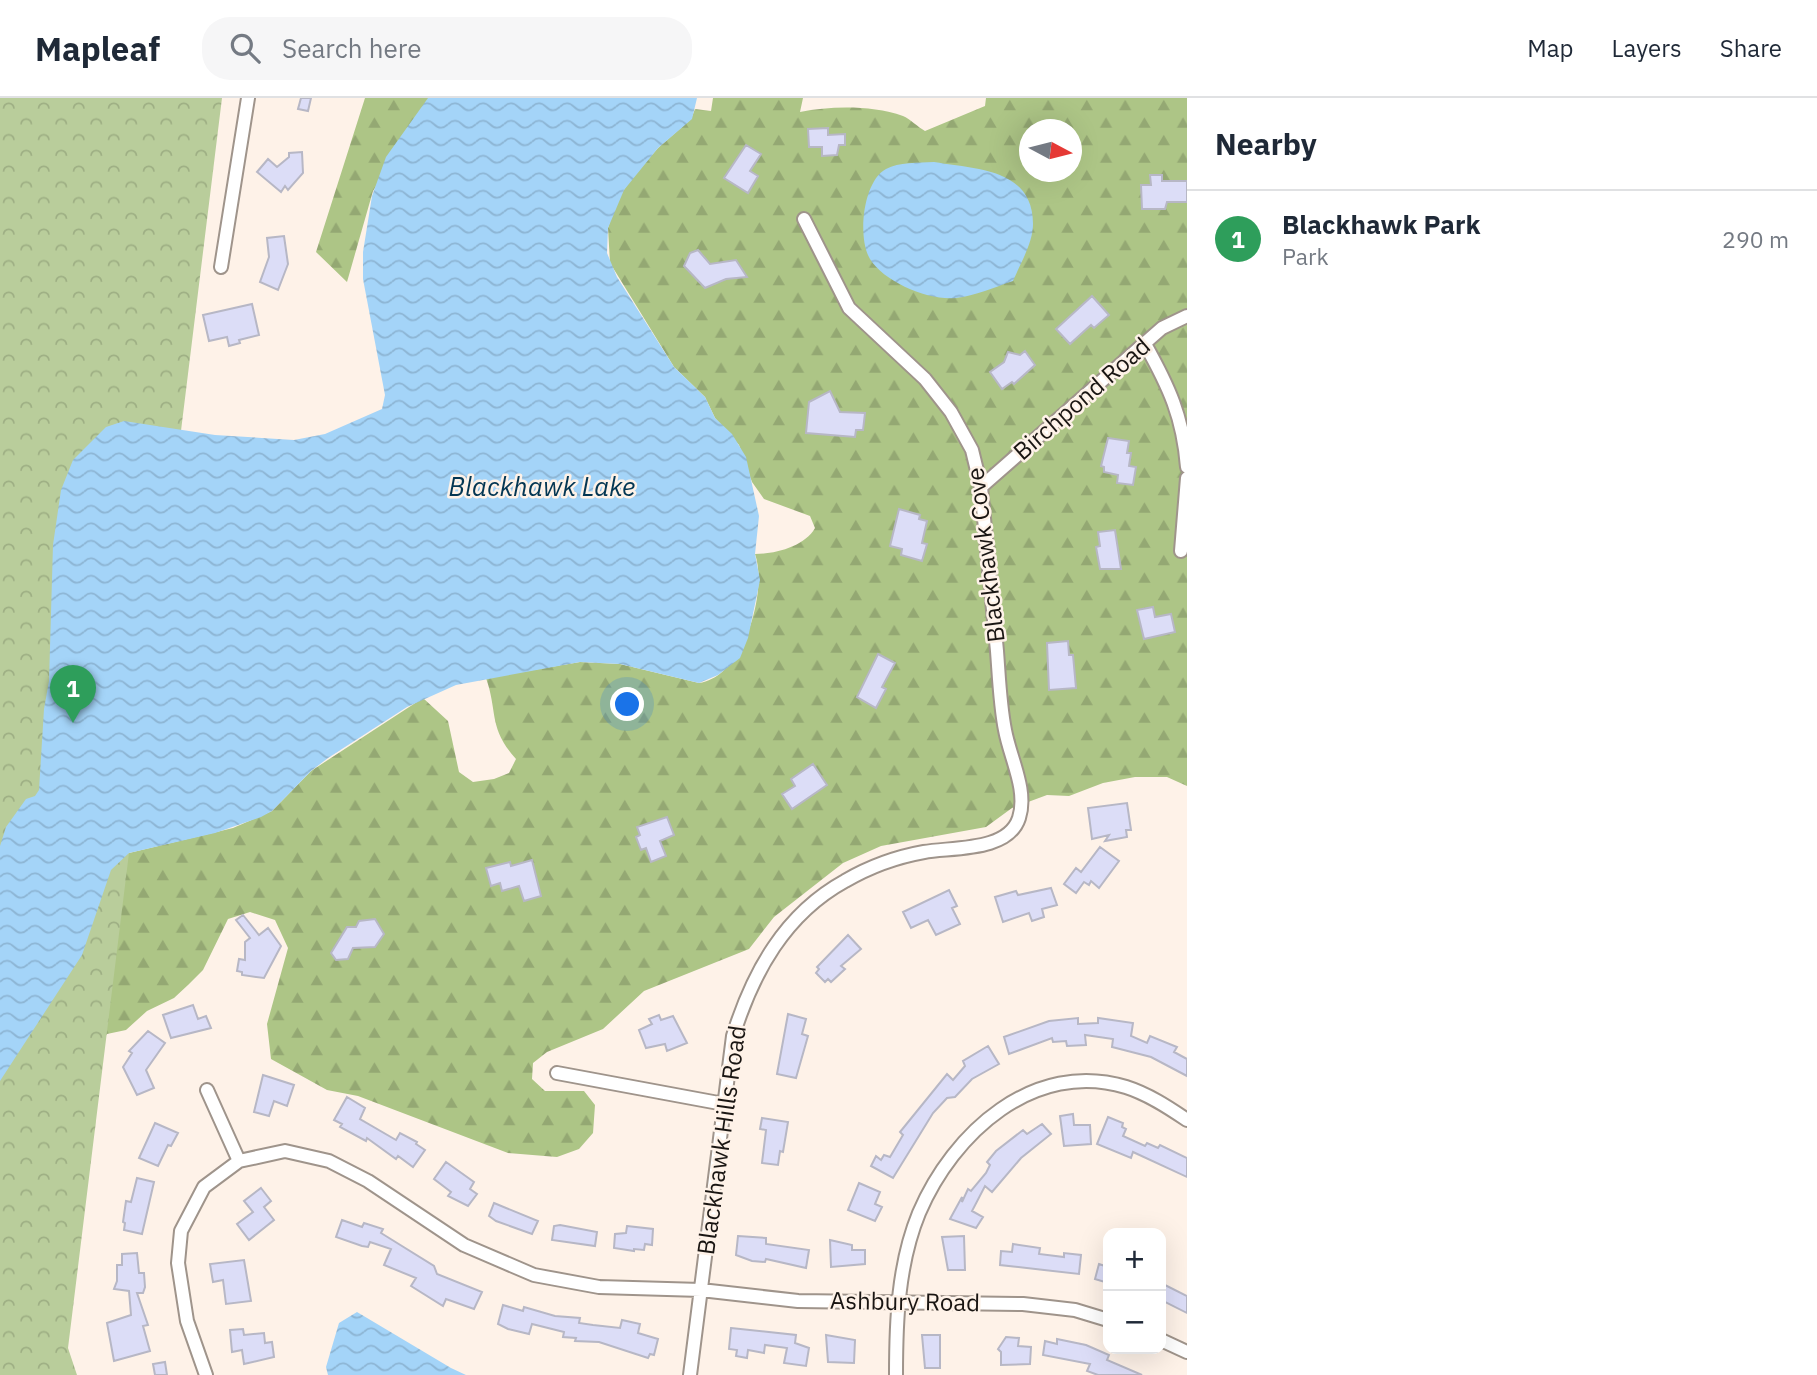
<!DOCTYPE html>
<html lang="en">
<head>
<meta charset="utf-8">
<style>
  :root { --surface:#fff; --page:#f6f6f7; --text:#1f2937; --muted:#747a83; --line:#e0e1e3; --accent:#256a5d }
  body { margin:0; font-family:"IBM Plex Sans",sans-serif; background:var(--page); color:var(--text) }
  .controls { position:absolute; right:21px; bottom:21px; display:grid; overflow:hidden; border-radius:14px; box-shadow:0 7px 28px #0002 }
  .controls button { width:63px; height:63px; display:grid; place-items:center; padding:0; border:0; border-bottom:2px solid var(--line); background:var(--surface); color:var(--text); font:35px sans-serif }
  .compass { position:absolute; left:1019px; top:21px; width:63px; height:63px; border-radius:50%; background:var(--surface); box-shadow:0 7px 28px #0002; rotate:97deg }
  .you { position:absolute; left:628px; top:607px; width:24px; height:24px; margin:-18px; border:5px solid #fff; border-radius:50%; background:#1a73e8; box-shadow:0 0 0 10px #1a73e833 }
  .badge { display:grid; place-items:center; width:46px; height:46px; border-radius:50%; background:var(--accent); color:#fff; font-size:23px; font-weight:700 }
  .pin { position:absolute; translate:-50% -58px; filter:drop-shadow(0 2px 4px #0008) }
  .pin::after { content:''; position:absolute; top:37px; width:24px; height:21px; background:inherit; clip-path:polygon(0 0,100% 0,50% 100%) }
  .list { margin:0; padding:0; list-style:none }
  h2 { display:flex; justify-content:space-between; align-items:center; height:91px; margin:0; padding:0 28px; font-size:30px }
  h2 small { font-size:23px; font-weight:400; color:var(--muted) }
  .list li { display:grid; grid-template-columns:46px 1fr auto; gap:21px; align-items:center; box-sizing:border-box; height:98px; padding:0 28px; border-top:2px solid var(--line) }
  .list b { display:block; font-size:26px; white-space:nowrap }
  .list p { margin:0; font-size:23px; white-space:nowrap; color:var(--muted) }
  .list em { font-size:23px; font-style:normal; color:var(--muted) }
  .icon { flex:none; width:38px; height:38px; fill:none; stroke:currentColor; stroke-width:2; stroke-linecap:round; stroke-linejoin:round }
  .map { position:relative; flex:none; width:1187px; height:1277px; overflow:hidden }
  header { display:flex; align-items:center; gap:42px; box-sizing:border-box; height:98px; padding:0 35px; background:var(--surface); border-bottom:2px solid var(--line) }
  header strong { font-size:33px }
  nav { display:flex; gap:38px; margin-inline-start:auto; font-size:24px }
  .search { width:490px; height:63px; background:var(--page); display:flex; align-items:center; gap:18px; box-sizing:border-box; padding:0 24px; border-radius:28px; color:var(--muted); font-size:26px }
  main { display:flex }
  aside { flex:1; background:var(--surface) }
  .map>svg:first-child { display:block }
  .forest { fill:url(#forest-firs); fill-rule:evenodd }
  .park { fill:url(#park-crowns) }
  .water { fill:url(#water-waves) }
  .building { fill:#dcddf7; stroke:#b7b7c5; stroke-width:2 }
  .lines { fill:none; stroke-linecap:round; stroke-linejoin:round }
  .minor-casing { stroke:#9f948b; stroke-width:16 }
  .minor { stroke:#fff; stroke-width:12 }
  .labels { text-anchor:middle; stroke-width:5; stroke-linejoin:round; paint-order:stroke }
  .street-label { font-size:24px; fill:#191512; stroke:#fef2e8 }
  .water-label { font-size:26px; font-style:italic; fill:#033653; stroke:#fef2e8 }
</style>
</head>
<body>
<header>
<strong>Mapleaf</strong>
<div class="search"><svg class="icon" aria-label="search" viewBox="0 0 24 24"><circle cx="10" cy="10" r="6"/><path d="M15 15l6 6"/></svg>Search here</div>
<nav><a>Map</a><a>Layers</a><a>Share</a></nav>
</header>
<main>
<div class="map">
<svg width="1187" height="1277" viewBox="0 0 1187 1277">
  <defs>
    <pattern id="forest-firs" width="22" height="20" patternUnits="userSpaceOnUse" patternTransform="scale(1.75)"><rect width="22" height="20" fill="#adc586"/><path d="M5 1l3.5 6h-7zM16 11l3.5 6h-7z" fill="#94a873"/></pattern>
    <pattern id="park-crowns" width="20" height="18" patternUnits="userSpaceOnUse" patternTransform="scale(1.75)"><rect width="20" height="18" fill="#b9cd9b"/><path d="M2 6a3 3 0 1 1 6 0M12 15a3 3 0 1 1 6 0" fill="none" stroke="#9eaf84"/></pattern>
    <pattern id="water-waves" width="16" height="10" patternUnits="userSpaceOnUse" patternTransform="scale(1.75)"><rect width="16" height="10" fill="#a4d4f8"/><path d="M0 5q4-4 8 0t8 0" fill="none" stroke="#8db5d4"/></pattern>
  </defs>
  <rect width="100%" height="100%" fill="#fef2e8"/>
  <path class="forest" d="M365,0H434L373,93L347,184L316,154Z
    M713,0H803L800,14C831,8 871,7 903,18C910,21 918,29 925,33L985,8L986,0H1187V688L1167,679H1135L1103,685L1069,698L1047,697L1012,710L986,729L881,748L843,765L774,819L749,851L644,893L603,931L547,954L533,965L532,981L545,993H584L595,1007L593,1035L579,1051L557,1059L508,1055L358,998L327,992L271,961L267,926L288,850L275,822L250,814L228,821L203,872L188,887L174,900L147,913L126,932L107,936L98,948L95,1032L47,1045L0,983L119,763L129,755L233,730L272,713L311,673L423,600L448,623L459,674L473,684L494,681L509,675L516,661C488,630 498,614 486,580L580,564L620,566L699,585C744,579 768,493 755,456C776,456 805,448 815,430L810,418L764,401L752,384L739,347L715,320L705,299L674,269L610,165L608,130L616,104L631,81L658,50L691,21L695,11L711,13ZM1030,32H1072V74H1030Z"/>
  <path class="park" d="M0,0H222L68,1250L77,1277H0Z"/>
  <path class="water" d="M428,0H697L692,21L658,50L624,92L608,130L607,155L617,179L674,269L705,299L715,320L732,336L746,359L759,418L755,456L760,482L748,540L740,560L718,577L699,585L620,566L580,564L456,587L407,609L328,660L311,673L272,713L261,719L215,735L129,755L111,772L82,857L0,983V748L6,729L26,701L35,698L39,692L44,611L49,583L53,447L61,392L73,362L106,329L124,323L215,337L294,342L325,336L382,311L385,297L363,181V154L372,98L386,59Z
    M934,64C975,71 1033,70 1033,126C1033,145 1020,166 1013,183C995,189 975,198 956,200C929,203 884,184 870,161C857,140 863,83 886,71C899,64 918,65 934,64Z
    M357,1214L451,1270L466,1277H328L326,1269L339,1225Z"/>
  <path class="building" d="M301,0H311L308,13L298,11Z
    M828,30V37L845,36V47H839L837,57L822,58V49H809L808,31Z
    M746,47L761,56L750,73L758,78L748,95L724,80Z
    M302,54L303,75L288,92L285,88L281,94L257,74L268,61L277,69L289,59V55Z
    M1150,77H1162V83H1187V104H1167L1165,111H1142L1141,87H1151Z
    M284,138L288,166L278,192L260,184L269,159L267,140Z
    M698,152L710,166L736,162L747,179L726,181L705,190L684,168L690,155Z
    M1092,198L1109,217L1094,230L1091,227L1070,246L1056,231Z
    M252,206L259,237L239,242L240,245L229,248L227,239L209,243L203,217Z
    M1025,253L1035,267L1014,286L1012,284L1002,291L990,274L1004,264L1008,254L1020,257Z
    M830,293L840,314L865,315L863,332H856L855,339L806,335L809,304Z
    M1108,340L1129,343L1127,355H1131L1129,368L1136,369L1133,387L1117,385L1118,377L1104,374V369L1101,368Z
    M899,411L920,417L919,421L927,423L922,445L927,446L922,463L901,457L902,451L890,448Z
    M1115,432L1121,471H1100L1096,449L1100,448L1098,434Z
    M1153,509L1155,519L1171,516L1175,534L1144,541L1137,512Z
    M1068,543L1069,557H1073L1076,590L1049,592L1047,545Z
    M878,556L895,565L882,589L886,591L876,610L857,599Z
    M813,666L827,687L792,711L782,696L795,688L791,681Z
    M1127,705L1131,732H1126L1127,739L1105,743L1109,737L1092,741L1088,710Z
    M667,719L674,737L660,743L666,758L651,764L646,750L641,752L636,739L640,737L637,729Z
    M1100,749L1119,763L1099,790L1091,783L1089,787L1084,784L1076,795L1064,786L1076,770L1081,774Z
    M532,762L541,798L524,803L519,788L502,793L500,785L491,788L486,770L510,764L511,768Z
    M1051,790L1057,807L1042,811L1044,819L1032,823L1029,815L1003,824L995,799L1016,793L1018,797Z
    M949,792L957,808L952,810L960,826L936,837L928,822L911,830L903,814Z
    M243,817L259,837L268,830L281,848L264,880L242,877V874L237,873L239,861L245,862V844L250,840L236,822Z
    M375,821L384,836L375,849L353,850L348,861L336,862L331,855L347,829H356L359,823Z
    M848,837L861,851L841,868L845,871L831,884L828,881L825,884L816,875L819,871L817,869Z
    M193,907L198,921L206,918L211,930L171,940L163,917Z
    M788,916L806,921L802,936L808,938L796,980L777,976Z
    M659,917L661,922L673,918L687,945L667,953L665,946L646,950L639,932L652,926L649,921Z
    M1078,920V926L1098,925V920L1133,925L1131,938L1147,945L1150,938L1177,949L1174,954L1187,961V978L1151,959L1112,949L1113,941L1085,937L1086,947L1067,948L1066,943L1053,944L1052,940L1009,956L1004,939L1049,923Z
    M148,933L165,945L146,972L154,990L137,997L123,969L132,955L129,953Z
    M988,948L999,966L972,981L955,999L947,1000L933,1015L893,1080L871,1068L876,1058L881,1062L884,1057L890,1059L903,1037L900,1034L947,976L953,982L965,968L963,963Z
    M263,977L294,987L287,1008L274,1003L269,1018L254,1014Z
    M347,999L365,1010L360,1021L396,1042L400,1035L417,1044L416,1046L425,1052L413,1069L398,1058L396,1061L367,1040L366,1043L340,1029L342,1026L334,1022Z
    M1073,1016L1074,1027H1090L1091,1046L1064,1048L1060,1018Z
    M1108,1019L1123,1025L1122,1029L1126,1031L1123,1038L1145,1048L1147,1045L1158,1050L1160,1047L1187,1060V1079L1133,1054L1131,1060L1097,1046Z
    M762,1020L788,1024L783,1054L780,1053L778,1067L762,1065L766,1032L760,1031Z
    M155,1025L178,1035L171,1048L168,1047L158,1068L139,1060Z
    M1042,1026L1051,1036L1021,1060L992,1094L985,1088L972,1113L983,1119L976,1130L950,1121L962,1099V1104L968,1091L971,1093L986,1075L990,1067L987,1064L996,1053L1023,1032L1027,1036Z
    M446,1064L474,1084L470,1091L477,1096L468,1108L448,1098L451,1094L434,1081Z
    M137,1080L154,1084L142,1136L124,1132L125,1125L123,1124L126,1103L131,1104Z
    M859,1085L880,1094L875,1106L882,1109L875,1123L848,1112Z
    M261,1090L271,1103L264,1109L274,1122L249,1142L237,1126L253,1114L244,1103Z
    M494,1105L538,1123L532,1136L496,1123L489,1118Z
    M342,1122L362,1129L364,1125L383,1131L381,1135L434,1168L437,1176L482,1194L474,1211L446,1201L443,1208L411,1188L416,1180L384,1167L391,1151L370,1144L368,1149L362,1148L336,1139Z
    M560,1127L597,1134L595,1148L552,1142L554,1128Z
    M627,1128L653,1131L652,1147L645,1146L644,1152L634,1151V1153L614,1150L615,1136L626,1135Z
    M738,1138L766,1140V1146L809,1152L806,1170L766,1161L765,1164L752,1163L736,1157Z
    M964,1138L965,1172H948L942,1139Z
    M830,1142L852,1147V1152H865V1166L831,1169Z
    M1013,1146L1040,1150L1039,1156L1064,1159V1155L1081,1157L1079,1176L1000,1167L1001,1153L1012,1154Z
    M137,1155L139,1175H144L145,1189L143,1195H137L148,1227L143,1228L150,1253L114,1263L107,1225L131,1217L129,1193L114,1191L117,1183V1167H122V1156Z
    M244,1162L251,1203L226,1206L223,1182L213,1184L210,1166Z
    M1099,1166L1108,1169V1185L1095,1181Z
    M1161,1185L1187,1198V1215L1161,1202Z
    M503,1207L523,1213L524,1209L555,1218L580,1220L579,1225L593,1227L620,1230L622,1222L640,1226L638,1235L658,1241L654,1257L650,1256L648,1260L599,1244L575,1243L576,1240L563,1239L564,1234L532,1226L529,1236L508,1231L498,1226Z
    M731,1230L796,1237L795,1245L809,1250L806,1268L784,1265L787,1250L765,1247L764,1255L748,1252L747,1260L736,1258L737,1252L729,1251Z
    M243,1231L244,1237L264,1235L265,1245L272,1244L274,1259L244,1266L242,1252L232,1254L230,1232Z
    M826,1237L855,1242L854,1265L828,1264Z
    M922,1237H940V1270H925Z
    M1006,1239L1019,1240L1018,1248L1031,1249L1030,1266L1001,1267V1254L998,1251Z
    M1057,1241L1086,1247L1109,1257L1107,1262L1142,1277H1098L1087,1273L1090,1266L1043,1257L1045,1243L1057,1246Z
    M165,1264L167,1277H155L153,1266Z"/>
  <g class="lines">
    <g class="minor-casing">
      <path id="minor" d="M221,169L248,0
        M1145,246C1169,289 1183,319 1187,369
        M981,389L1162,230L1187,218
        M1181,453L1187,380
        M557,975L724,1006
        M207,992L239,1063
        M1161,1242L1187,1254
        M206,1277L187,1223L178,1165L181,1133L204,1089L239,1063L285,1053L329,1063L368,1083L464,1147L534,1177L599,1189L701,1192L798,1203L1023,1206L1075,1212L1108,1222
        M690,1277L733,938C753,874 785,816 845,783C869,769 896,759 924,754C952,749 1008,754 1019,720C1028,692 1010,660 1005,632C1000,607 999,579 997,553C992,499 986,444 981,389L972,352L951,314L925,281L849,210L804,121
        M896,1277C896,1223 898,1166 919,1115C953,1035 1034,961 1126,989C1148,996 1168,1009 1187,1022"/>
    </g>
    <use href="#minor" class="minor"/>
  </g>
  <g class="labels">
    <g class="street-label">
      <text transform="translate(1082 301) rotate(-41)" y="8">Birchpond Road</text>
      <text transform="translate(986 457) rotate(-97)" y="8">Blackhawk Cove</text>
      <text transform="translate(722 1042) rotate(-82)" y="8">Blackhawk Hills Road</text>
      <text transform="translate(905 1204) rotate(1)" y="8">Ashbury Road</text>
    </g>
    <g class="water-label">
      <text x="542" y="398">Blackhawk Lake</text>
    </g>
  </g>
</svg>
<div class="controls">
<button>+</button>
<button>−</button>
</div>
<svg class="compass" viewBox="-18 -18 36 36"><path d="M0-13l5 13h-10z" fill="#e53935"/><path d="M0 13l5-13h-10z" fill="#747a83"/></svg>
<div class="you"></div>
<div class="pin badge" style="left:73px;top:625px;background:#2e9e5b">1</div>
</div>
<aside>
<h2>Nearby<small></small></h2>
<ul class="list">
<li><span class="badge" style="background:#2e9e5b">1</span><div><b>Blackhawk Park</b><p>Park</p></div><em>290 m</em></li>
</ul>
</aside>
</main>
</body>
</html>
